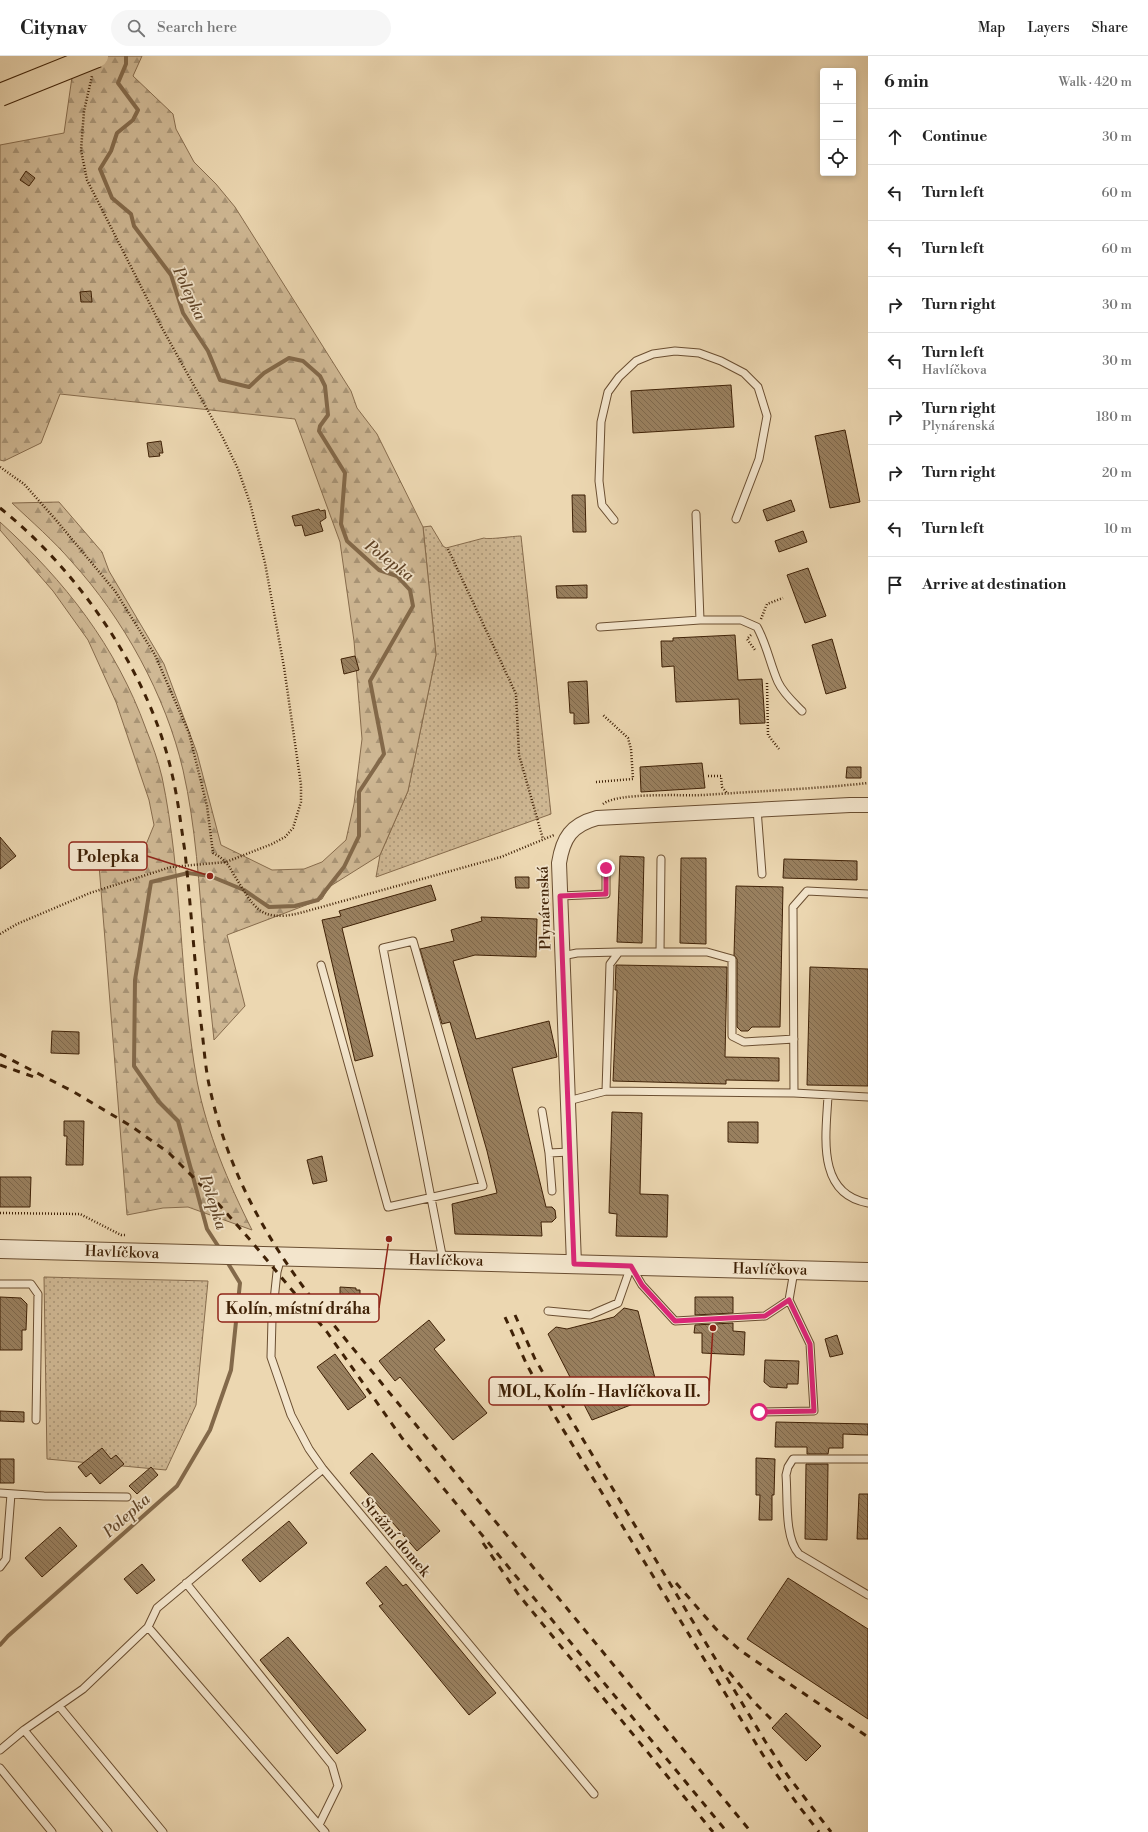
<!DOCTYPE html>
<html lang="en">
<head>
<meta charset="utf-8">
<style>
  :root { --surface:#fff; --page:#f6f6f6; --text:#222; --muted:#767676; --line:#e0e0e0 }
  body { margin:0; font-family:"Libre Bodoni",serif; background:var(--page); color:var(--text) }
  .controls { position:absolute; right:12px; top:12px; display:grid; overflow:hidden; border-radius:4px; box-shadow:0 2px 6px #0003 }
  .controls button { width:36px; height:36px; display:grid; place-items:center; padding:0; border:0; border-bottom:1px solid var(--line); background:var(--surface); color:var(--text); font:20px sans-serif }
  .stop { position:absolute; width:12px; height:12px; margin:-9px; border:3px solid #db2777; border-radius:50%; background:#fff }
  .stop.end { background:#db2777; border-color:#fff; box-shadow:0 1px 4px #0008 }
  .list { margin:0; padding:0; list-style:none }
  h2 { display:flex; justify-content:space-between; align-items:center; height:52px; margin:0; padding:0 16px; font-size:17px }
  h2 small { font-size:13px; font-weight:400; color:var(--muted) }
  .list li { display:grid; grid-template-columns:26px 1fr auto; gap:12px; align-items:center; box-sizing:border-box; height:56px; padding:0 16px; border-top:1px solid var(--line) }
  .list b { display:block; font-size:15px; white-space:nowrap }
  .list p { margin:0; font-size:13px; white-space:nowrap; color:var(--muted) }
  .list em { font-size:13px; font-style:normal; color:var(--muted) }
  .icon { flex:none; width:22px; height:22px; fill:none; stroke:currentColor; stroke-width:2; stroke-linecap:round; stroke-linejoin:round }
  .map { position:relative; flex:none; width:868px; height:1776px; overflow:hidden }
  header { display:flex; align-items:center; gap:24px; box-sizing:border-box; height:56px; padding:0 20px; background:var(--surface); border-bottom:1px solid var(--line) }
  header strong { font-size:19px }
  nav { display:flex; gap:22px; margin-inline-start:auto; font-size:14px }
  .search { width:280px; height:36px; background:var(--page); display:flex; align-items:center; gap:10px; box-sizing:border-box; padding:0 14px; border-radius:22px; color:var(--muted); font-size:15px }
  main { display:flex }
  aside { flex:1; background:var(--surface) }
  .map>svg:first-child { display:block }
  .grass { fill:url(#grass-dots); stroke:#876c4d }
  .forest { fill:url(#forest-firs); stroke:#876c4d }
  .lines { fill:none; stroke-linecap:round; stroke-linejoin:round }
  .stream { stroke:#83694a; stroke-width:4 }
  .building { fill:url(#building-back-hatch); stroke:#3f2106 }
  .service-casing { stroke:#6a4e31; stroke-width:9 }
  .minor-casing { stroke:#6a4e31; stroke-width:16 }
  .tertiary-casing { stroke:#6a4e31; stroke-width:20 }
  .path { stroke:#3f2106; stroke-width:2.5; stroke-dasharray:1 2; stroke-linecap:butt }
  .service { stroke:#f3e5cc; stroke-width:7 }
  .minor { stroke:#f3e5cc; stroke-width:14 }
  .tertiary { stroke:#f3e5cc; stroke-width:18 }
  .rail { stroke:#3f2106; stroke-width:3; stroke-dasharray:7 7; stroke-linecap:butt }
  .primary-bridge-casing { stroke:#3f2106; stroke-width:24; stroke-linecap:butt }
  .primary-bridge { stroke:#ecd7b1; stroke-width:22 }
  .route { stroke:#db2777; stroke-width:5 }
  .labels { text-anchor:middle; stroke-width:3.5; stroke-linejoin:round; paint-order:stroke }
  .street-label { font-size:15px; fill:#3f2106; stroke:#f3e5cc }
  .water-label { font-size:16px; font-style:italic; fill:#614528; stroke:#f3e5cc }
  .leader { fill:none; stroke:#8f2418; stroke-width:1.5 }
  .callout-dot { fill:#8f2418; stroke:#f3e5cc; stroke-width:1.5 }
  .callout { fill:#f3e5cc; stroke:#8f2418; stroke-width:1.5 }
  .callout-label { font-size:16px; text-anchor:middle; font-weight:bold; fill:#3f2106 }
</style>
</head>
<body>
<header>
<strong>Citynav</strong>
<div class="search"><svg class="icon" aria-label="search" viewBox="0 0 24 24"><circle cx="10" cy="10" r="6"/><path d="M15 15l6 6"/></svg>Search here</div>
<nav><a>Map</a><a>Layers</a><a>Share</a></nav>
</header>
<main>
<div class="map">
<svg width="868" height="1776" viewBox="0 0 868 1776">
  <defs>
    <pattern id="grass-dots" width="8" height="8" patternUnits="userSpaceOnUse"><rect width="8" height="8" fill="#cfb894"/><path d="M2 2h.1M6 6h.1" fill="none" stroke="#a99577" stroke-width="1.8" stroke-linecap="round"/></pattern>
    <pattern id="forest-firs" width="22" height="20" patternUnits="userSpaceOnUse"><rect width="22" height="20" fill="#cfb894"/><path d="M5 1l3.5 6h-7zM16 11l3.5 6h-7z" fill="#a99577"/></pattern>
    <pattern id="building-back-hatch" width="6" height="6" patternUnits="userSpaceOnUse"><rect width="6" height="6" fill="#99805f"/><path d="M-1 5l2 2M0 0l6 6M5-1l2 2" fill="none" stroke="#7e684c"/></pattern>
  </defs>
  <rect width="100%" height="100%" fill="#ecd7b1"/>
  <filter id="stains"><feTurbulence type="fractalNoise" baseFrequency=".005" numOctaves="4"/><feColorMatrix values="0 0 0 0 .2 0 0 0 0 .09 0 0 0 0 .02 0 0 0 .5 -.17"/></filter>
  <radialGradient id="worn" r=".72"><stop offset=".6" stop-color="#630" stop-opacity="0"/><stop offset="1" stop-color="#630" stop-opacity=".3"/></radialGradient>
  <path class="grass" d="M431,470L443,490L446,492L484,482C487,484 514,480 521,480L551,758L376,821L380,799L408,735L436,599L423,471Z
    M44,1221L208,1225L196,1349L166,1414L47,1403Z"/>
  <path class="forest" d="M75,0H142L133,20L173,58L176,73L194,106L216,128L235,151L351,335L357,352L377,378L423,471L436,599L408,735L380,799L329,831L322,843L227,879L245,950L214,984C211,952 207,920 204,888C199,830 196,771 183,714C166,640 123,562 72,506C53,484 32,466 12,447L59,446L102,496L109,515L164,608L197,697L221,789L272,814L304,813L322,806L346,784L354,748L362,683L354,585L340,486L295,363L60,338L41,387L4,405L0,404V89L64,77Z
    M0,466C65,525 116,590 146,673C152,688 158,704 162,721C183,821 179,924 197,1025C207,1077 228,1126 252,1174L188,1151L163,1152L127,1159L99,809L96,797L114,803L130,800L145,791L154,769L149,744L116,646L88,584L53,535L0,474Z"/>
  <g class="lines">
    <path class="stream" d="M126,0V8L118,27L138,54L133,64L117,77L111,95L100,113L112,142L131,158L134,170L171,219L183,257L208,295L220,324L249,331L264,317L289,302L303,305L320,320L325,330L328,359L320,370L319,375L345,417L341,468L347,485L379,514L397,520L410,534L413,550L370,625L384,698L359,736V780L344,811L318,844L295,850L269,851L244,834L210,820L188,817L151,826L135,924L134,1010L159,1046L178,1065L207,1173L220,1193
      M0,1589L8,1580L177,1430L210,1374L231,1314L240,1227L226,1204"/>
  </g>
  <path class="building" d="M26,115L35,122L29,130L20,124Z
    M91,235L92,246H81L80,236Z
    M731,329L734,371L633,377L631,335Z
    M845,374L860,446L830,452L815,380Z
    M161,385L163,397H159L160,400L149,401L147,387Z
    M572,439H585L586,476H573Z
    M791,444L795,455L767,465L763,454Z
    M319,453L320,455L325,454L326,462L320,466L323,475L305,480L302,469L295,470L292,460Z
    M803,475L807,486L779,496L775,485Z
    M808,512L826,560L805,567L787,519Z
    M587,529V542H557L556,530Z
    M735,579L738,624L762,623L765,667L740,668L739,643L676,646L674,610L662,611L661,585H673V582Z
    M832,583L846,632L826,638L812,589Z
    M355,600L359,614L344,618L341,603Z
    M587,625L589,667L574,668V657H570L568,626Z
    M702,707L705,732L641,736L640,711Z
    M847,711H861V722H846Z
    M0,781L16,800L0,813Z
    M620,800L644,801L642,887L617,886Z
    M681,802H706V888L680,887Z
    M784,803L857,805V824L783,822Z
    M515,821H529V832H516Z
    M431,829L436,844L342,872L373,1000L355,1005L322,864L341,860L339,855Z
    M736,830L783,831L780,971H752L748,975H741L737,971V903L734,899Z
    M481,861L537,863L536,901L475,899L453,905L476,983L549,965L557,1001L512,1012L546,1151H552L555,1154L556,1162L552,1166H541L542,1180L455,1178L452,1148L497,1137L487,1095L450,966L442,968L420,893L454,885L451,874L482,865Z
    M616,909L727,911L725,1001L779,1002V1025L726,1024V1028L613,1025L617,934H615Z
    M810,911L868,913V1030L807,1029Z
    M52,975L79,976V998L51,997Z
    M612,1056L642,1057L640,1138L668,1139L667,1181L616,1180L617,1158L609,1157Z
    M64,1065H84L83,1109H66L67,1080H64Z
    M728,1066H758V1087L728,1086Z
    M322,1100L327,1125L313,1128L307,1104Z
    M0,1121H31L30,1151H0Z
    M340,1231L356,1232V1234H360V1246H340Z
    M0,1241L21,1242L27,1248L26,1274H22V1294H0Z
    M695,1241H733V1257L695,1259Z
    M624,1252L638,1255L659,1338L592,1364L548,1278L556,1271L567,1273L614,1261Z
    M429,1264L445,1284L434,1293L487,1357L453,1384L400,1321L395,1325L379,1305Z
    M733,1267V1275L745,1276L744,1299L702,1297V1277H694L695,1269Z
    M837,1279L843,1298L830,1301L825,1283Z
    M335,1298L366,1341L348,1354L317,1311Z
    M765,1304L799,1305L798,1328H787V1332L770,1331L764,1326Z
    M0,1355L24,1356V1366L0,1365Z
    M776,1366L868,1368V1379L843,1378V1392H829L828,1398H807V1391H775Z
    M102,1392L111,1403L116,1399L124,1408L100,1428L91,1417L86,1421L78,1411Z
    M372,1397L440,1475L417,1495L350,1417Z
    M756,1402L775,1403L774,1439H772V1464H759L760,1439H756Z
    M0,1403H14V1427H0Z
    M806,1408H828L827,1484L805,1483Z
    M151,1411L158,1419L137,1438L129,1430Z
    M859,1438H868V1483H857Z
    M289,1465L307,1487L260,1526L242,1504Z
    M60,1471L77,1490L42,1521L25,1502Z
    M142,1508L155,1524L137,1538L124,1523Z
    M386,1510L403,1530L406,1528L496,1637L469,1659L379,1550L383,1548L366,1527Z
    M788,1522L868,1573V1663L747,1583Z
    M288,1581L366,1674L337,1698L260,1604Z
    M786,1657L821,1690L806,1705L772,1672Z"/>
  <g class="lines">
    <g class="service-casing">
      <path id="service" d="M696,458L700,564
        M614,464L602,449L599,425L601,366L608,336L619,321L636,305L653,298L675,295L699,297L721,305L744,317L758,331L767,360L759,403L736,463
        M600,571L700,564H741L757,571C767,589 770,608 778,626C783,637 793,646 802,655
        M757,753L762,818
        M560,840L606,838V812
        M660,896L661,803
        M562,900L577,897L619,896
        M321,909L388,1151L483,1130L413,885L383,892L431,1142L443,1204
        M606,1035L610,908L619,896H707L732,903V980L744,986L794,983
        M794,1037L793,851L807,835L868,838
        M828,1040C826,1079 816,1138 868,1147
        M568,1045L606,1035L794,1037L868,1041
        M542,1055L549,1097L570,1096
        M549,1097L552,1135
        M281,1201L277,1216L272,1263L271,1301L291,1359L309,1393L323,1413L594,1738
        M632,1212L642,1229L675,1265L765,1260L789,1244L794,1215
        M0,1228H31L38,1238L36,1364
        M548,1255L590,1259L618,1247L631,1210
        M759,1356L814,1355L810,1288L789,1244
        M868,1403H793L788,1411L786,1419C788,1442 784,1481 799,1498L868,1539
        M0,1437L44,1440L127,1441
        M0,1511L6,1503L11,1438
        M186,1527L332,1709L338,1730L319,1769
        M148,1571L325,1776
        M59,1650L163,1776
        M24,1674L108,1776
        M0,1694L24,1674L83,1633L148,1571L157,1552L323,1413
        M0,1712L52,1776"/>
    </g>
    <g class="minor-casing">
      <path id="minor" d="M574,1208L559,807C563,782 571,769 597,762L850,749H868"/>
    </g>
    <g class="tertiary-casing">
      <path id="tertiary" d="M0,1193L868,1216"/>
    </g>
    <path class="path" d="M0,411L24,428L56,464L115,535L155,599L189,677L207,750L213,797C217,799 222,802 225,806C229,809 231,814 234,819C254,850 258,867 300,857L501,801L554,779
      M448,493L516,638L519,699L543,783
      M761,563L767,548L783,542
      M751,579L747,583L755,594
      M767,627L768,679L779,693
      M708,720H721L722,731L727,737
      M596,726L633,723L631,693L628,682L602,658
      M603,748C618,736 682,740 704,739C759,735 814,733 868,727
      M0,878L17,868L90,837L171,811L226,806L272,788L285,781L293,772L301,746V729L284,611L265,507L250,447L238,413L223,382L161,270L87,124L81,94L84,55L92,20
      M0,1157L80,1158L121,1179H125"/>
    <use href="#service" class="service"/>
    <use href="#minor" class="minor"/>
    <use href="#tertiary" class="tertiary"/>
    <path class="rail" d="M0,452C79,515 150,618 172,718C178,743 181,770 185,796C191,853 195,910 201,967C204,989 205,1012 210,1033C227,1112 265,1182 314,1245L751,1776
      M0,998L74,1036L131,1070L169,1097L207,1135L251,1185L327,1276L402,1382L727,1776
      M0,1009L37,1022
      M515,1259L535,1303L552,1332L765,1685L788,1720L831,1776
      M505,1261L527,1309L556,1362L763,1699L798,1749L819,1776
      M483,1487L518,1538L713,1776
      M676,1527L716,1573L741,1595L868,1681
      M729,1616L754,1646L776,1668"/>
    <g class="primary-bridge-casing">
      <path id="primary-bridge" d="M0,39L97,0"/>
    </g>
    <use href="#primary-bridge" class="primary-bridge"/>
  </g>
  <g class="lines">
    <path class="route" d="M606,812V838L560,840L574,1208L631,1210L642,1229L675,1265L765,1260L789,1244L810,1288L814,1355L759,1356"/>
  </g>
  <g class="labels">
    <g class="street-label">
      <text transform="translate(544 852) rotate(-92)" y="5">Plynárenská</text>
      <text transform="translate(122 1196) rotate(2)" y="5">Havlíčkova</text>
      <text transform="translate(446 1204) rotate(1)" y="5">Havlíčkova</text>
      <text transform="translate(770 1213) rotate(1)" y="5">Havlíčkova</text>
      <text transform="translate(396 1481) rotate(50)" y="5">Strážní domek</text>
    </g>
    <g class="water-label">
      <text transform="translate(190 237) rotate(65)" y="6">Polepka</text>
      <text transform="translate(390 504) rotate(37)" y="6">Polepka</text>
      <text transform="translate(214 1146) rotate(72)" y="6">Polepka</text>
      <text transform="translate(126 1459) rotate(-42)" y="6">Polepka</text>
    </g>
  </g>
  <path class="leader" d="M210 820L147 800M389 1183L379 1252M713 1272L709 1335"/>
  <g class="callout-dot">
    <circle cx="210" cy="820" r="4"/>
    <circle cx="389" cy="1183" r="4"/>
    <circle cx="713" cy="1272" r="4"/>
  </g>
  <g class="callout">
    <rect x="69" y="786" width="78" height="28" rx="4"/>
    <rect x="218" y="1238" width="161" height="28" rx="4"/>
    <rect x="489" y="1321" width="220" height="28" rx="4"/>
  </g>
  <g class="callout-label">
    <text x="108" y="806">Polepka</text>
    <text x="298" y="1258">Kolín, místní dráha</text>
    <text x="599" y="1341">MOL, Kolín - Havlíčkova II.</text>
  </g>
  <rect width="100%" height="100%" filter="url(#stains)"/>
  <rect width="100%" height="100%" fill="url(#worn)"/>
</svg>
<div class="controls">
<button>+</button>
<button>−</button>
<button><svg class="icon" aria-label="locate" viewBox="0 0 24 24"><circle cx="12" cy="12" r="6"/><path d="M12 2v4M12 18v4M2 12h4M18 12h4"/></svg></button>
</div>
<div class="stop" style="left:759px;top:1356px"></div>
<div class="stop end" style="left:606px;top:812px"></div>
</div>
<aside>
<h2>6 min<small>Walk · 420 m</small></h2>
<ul class="list">
<li><svg class="icon" aria-label="ahead" viewBox="0 0 24 24"><path d="M12 20V5M6 11l6-6 6 6"/></svg><div><b>Continue</b></div><em>30 m</em></li>
<li><svg class="icon" aria-label="left" viewBox="0 0 24 24"><path d="M17 20v-9H6M10 6l-5 5 5 5"/></svg><div><b>Turn left</b></div><em>60 m</em></li>
<li><svg class="icon" aria-label="left" viewBox="0 0 24 24"><path d="M17 20v-9H6M10 6l-5 5 5 5"/></svg><div><b>Turn left</b></div><em>60 m</em></li>
<li><svg class="icon" aria-label="right" viewBox="0 0 24 24"><path d="M7 20v-9h11M14 6l5 5-5 5"/></svg><div><b>Turn right</b></div><em>30 m</em></li>
<li><svg class="icon" aria-label="left" viewBox="0 0 24 24"><path d="M17 20v-9H6M10 6l-5 5 5 5"/></svg><div><b>Turn left</b><p>Havlíčkova</p></div><em>30 m</em></li>
<li><svg class="icon" aria-label="right" viewBox="0 0 24 24"><path d="M7 20v-9h11M14 6l5 5-5 5"/></svg><div><b>Turn right</b><p>Plynárenská</p></div><em>180 m</em></li>
<li><svg class="icon" aria-label="right" viewBox="0 0 24 24"><path d="M7 20v-9h11M14 6l5 5-5 5"/></svg><div><b>Turn right</b></div><em>20 m</em></li>
<li><svg class="icon" aria-label="left" viewBox="0 0 24 24"><path d="M17 20v-9H6M10 6l-5 5 5 5"/></svg><div><b>Turn left</b></div><em>10 m</em></li>
<li><svg class="icon" aria-label="arrive" viewBox="0 0 24 24"><path d="M6 21V4h12l-3 4 3 4H6"/></svg><div><b>Arrive at destination</b></div></li>
</ul>
</aside>
</main>
</body>
</html>
